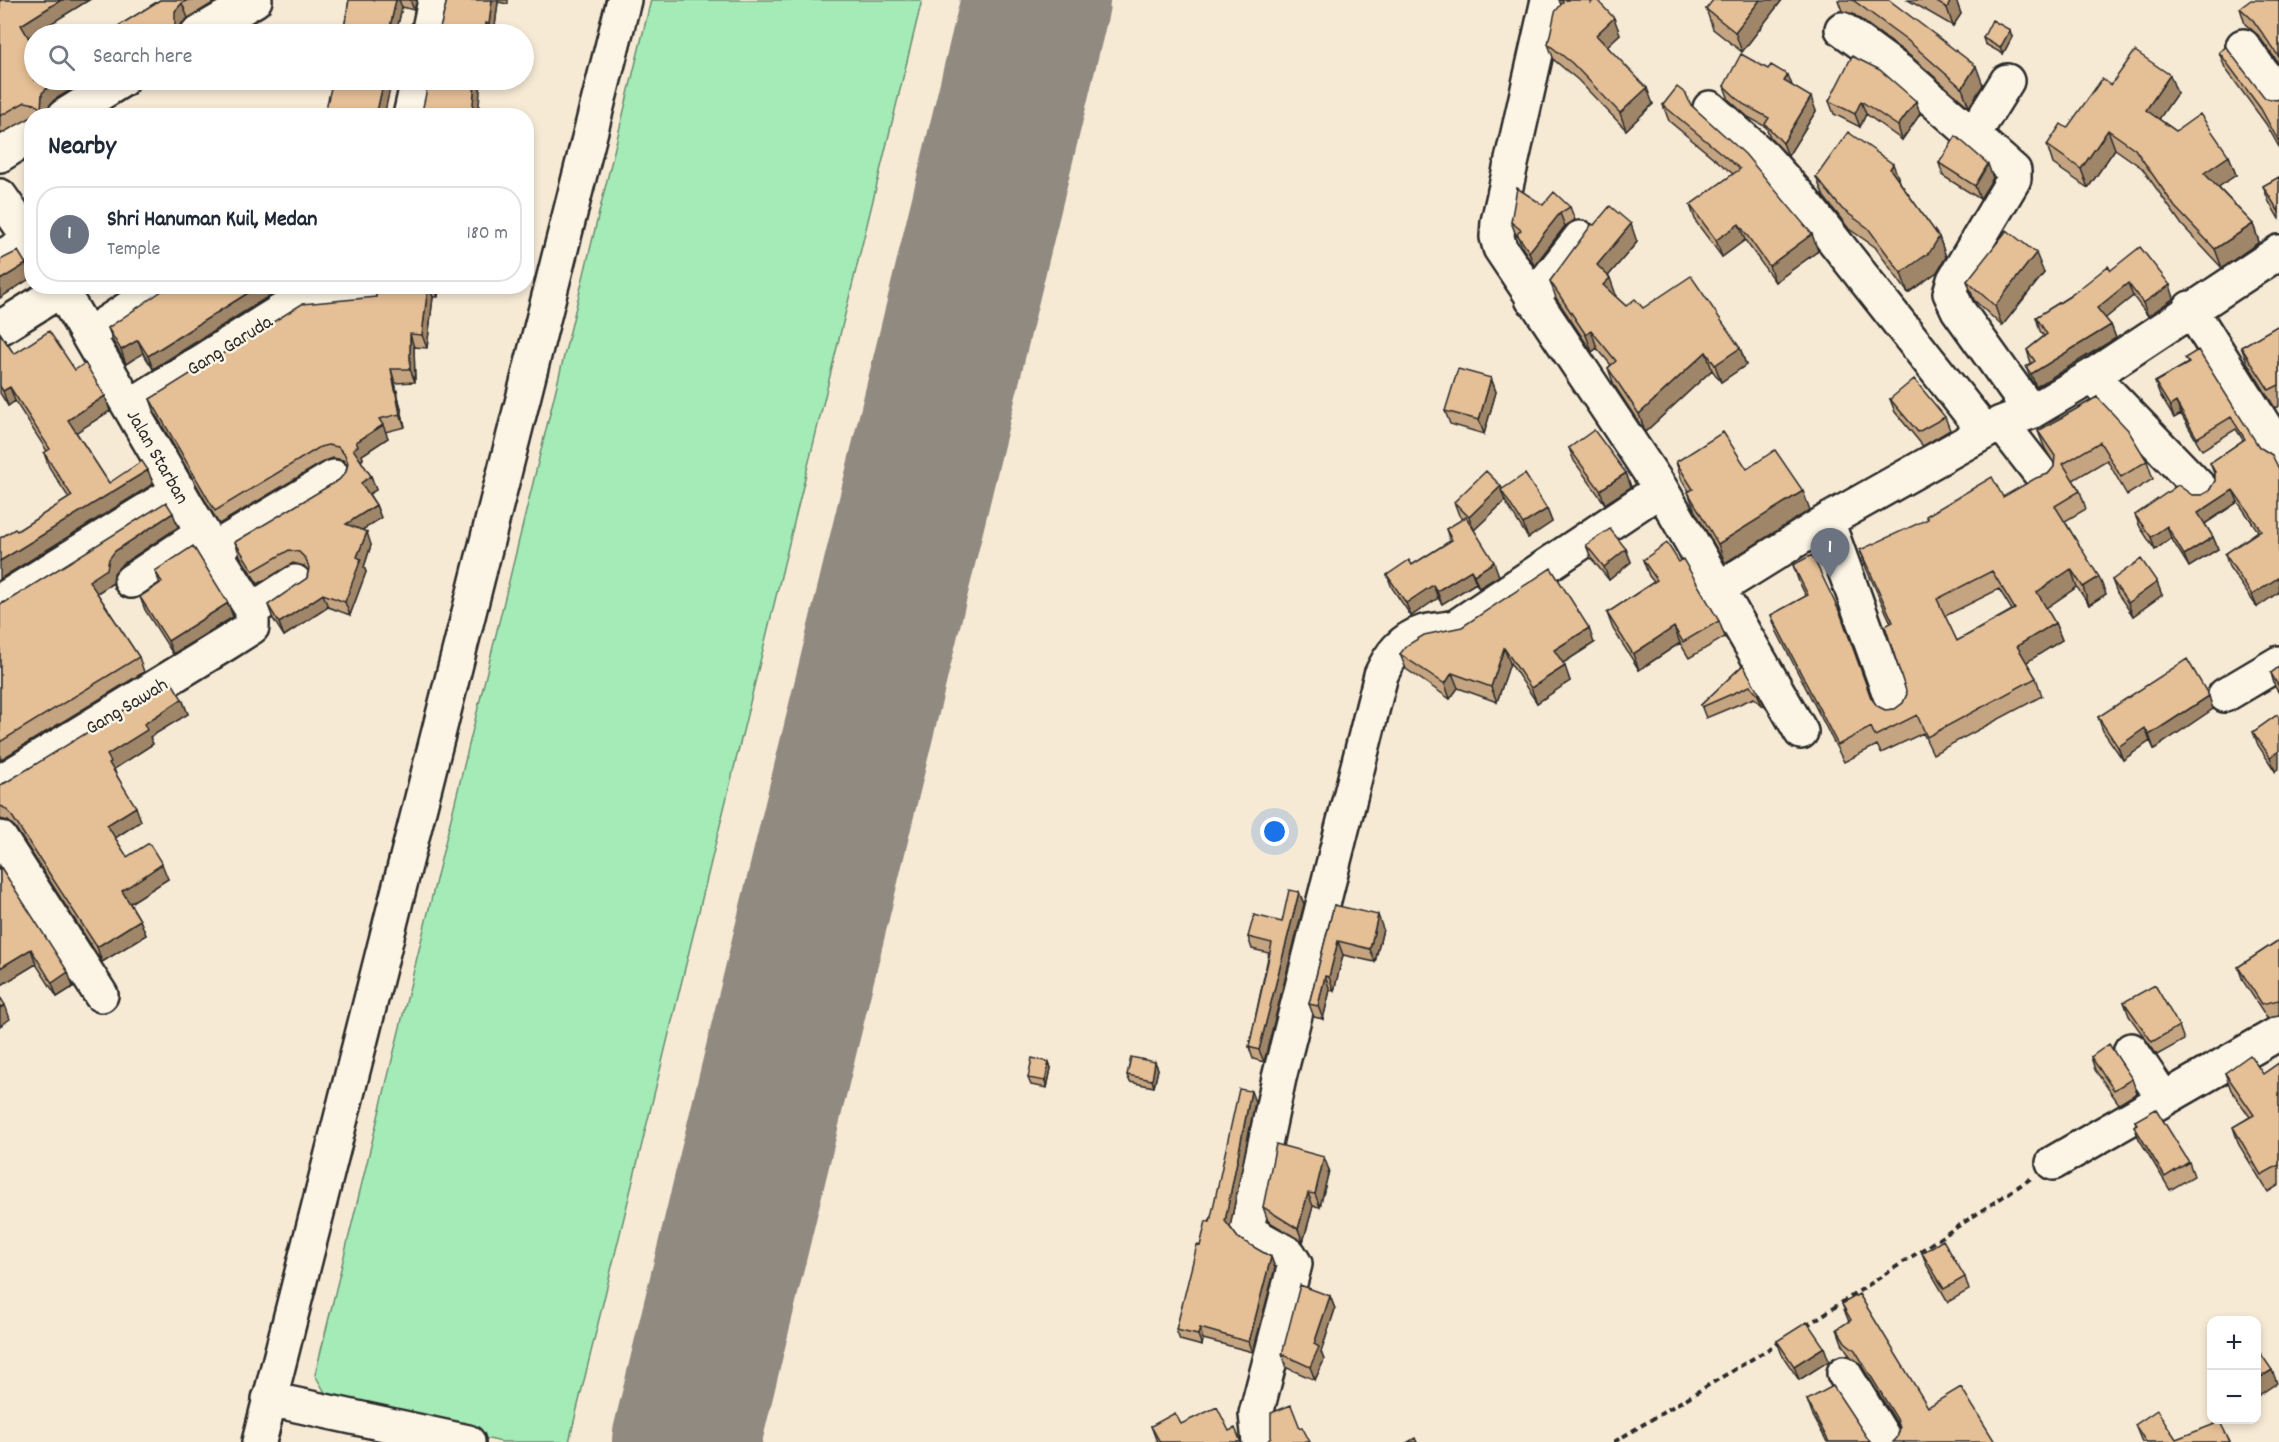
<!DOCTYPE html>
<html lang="en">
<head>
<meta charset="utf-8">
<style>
  :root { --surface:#fff; --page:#f6f6f7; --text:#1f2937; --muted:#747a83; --line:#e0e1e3; --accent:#2b2b2b }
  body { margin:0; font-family:Dekko,sans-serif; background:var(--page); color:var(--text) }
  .controls { position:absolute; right:18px; bottom:18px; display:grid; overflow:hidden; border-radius:12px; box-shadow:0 3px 9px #0003 }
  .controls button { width:54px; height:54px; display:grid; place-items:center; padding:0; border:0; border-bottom:2px solid var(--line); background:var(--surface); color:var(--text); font:30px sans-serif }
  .you { position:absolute; left:1275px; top:832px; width:21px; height:21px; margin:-15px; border:4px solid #fff; border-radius:50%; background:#1a73e8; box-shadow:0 0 0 9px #1a73e833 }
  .badge { display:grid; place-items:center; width:39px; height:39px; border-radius:50%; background:var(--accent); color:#fff; font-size:20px; font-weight:700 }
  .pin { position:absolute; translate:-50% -50px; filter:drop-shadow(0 2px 3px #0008) }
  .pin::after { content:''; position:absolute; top:32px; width:21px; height:18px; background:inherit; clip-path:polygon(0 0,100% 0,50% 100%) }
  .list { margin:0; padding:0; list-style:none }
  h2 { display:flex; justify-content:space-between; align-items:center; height:78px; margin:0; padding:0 24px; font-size:26px }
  h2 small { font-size:20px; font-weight:400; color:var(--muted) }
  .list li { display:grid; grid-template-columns:39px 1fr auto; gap:18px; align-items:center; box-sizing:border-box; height:96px; margin:0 12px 12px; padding:0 12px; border:2px solid var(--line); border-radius:24px }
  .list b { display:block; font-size:22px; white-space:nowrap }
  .list p { margin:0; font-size:20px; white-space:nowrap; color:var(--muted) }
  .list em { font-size:20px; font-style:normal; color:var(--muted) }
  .icon { flex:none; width:33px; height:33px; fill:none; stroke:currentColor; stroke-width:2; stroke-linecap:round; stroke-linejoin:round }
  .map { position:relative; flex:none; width:2279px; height:1442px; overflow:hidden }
  .search { position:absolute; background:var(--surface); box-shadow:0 3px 9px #0003; left:24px; top:24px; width:510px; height:66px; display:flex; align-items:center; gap:15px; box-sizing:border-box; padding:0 21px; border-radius:33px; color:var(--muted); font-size:22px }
  .panel { position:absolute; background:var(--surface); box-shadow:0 3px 9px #0003; left:24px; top:108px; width:510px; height:186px; border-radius:24px }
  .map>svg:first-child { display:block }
  .green { fill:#a4ebb7; stroke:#688b71; stroke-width:1.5 }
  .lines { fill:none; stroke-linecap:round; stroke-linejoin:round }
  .runway { stroke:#918a80; stroke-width:148 }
  .minor-casing { stroke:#2b2b2b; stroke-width:38 }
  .path { stroke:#2b2b2b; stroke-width:4; stroke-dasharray:6 4.5; stroke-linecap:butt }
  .minor { stroke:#fcf5e5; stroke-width:33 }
  .wall { fill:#c5a481; stroke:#2b2b2b; stroke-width:1.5; fill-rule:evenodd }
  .shaded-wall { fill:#a08669; stroke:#2b2b2b; stroke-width:1.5 }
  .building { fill:#e5bf96; stroke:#2b2b2b; stroke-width:1.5; fill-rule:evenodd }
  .labels { text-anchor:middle; stroke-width:5; stroke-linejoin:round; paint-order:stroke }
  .street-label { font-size:20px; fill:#2b2b2b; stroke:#fcf5e5 }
</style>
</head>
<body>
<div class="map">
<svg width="2279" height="1442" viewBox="0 0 2279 1442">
  <rect width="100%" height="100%" fill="#f7ead5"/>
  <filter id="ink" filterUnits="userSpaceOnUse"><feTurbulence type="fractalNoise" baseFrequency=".0167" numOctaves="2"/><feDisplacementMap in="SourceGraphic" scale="12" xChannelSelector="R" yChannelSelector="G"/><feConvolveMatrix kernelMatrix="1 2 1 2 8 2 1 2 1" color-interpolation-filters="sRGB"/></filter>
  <g filter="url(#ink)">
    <path class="green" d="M651,0H922L569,1442H502L331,1403L315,1375Z"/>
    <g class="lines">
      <path class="runway" d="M686,1442L1036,0"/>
      <g class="minor-casing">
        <path id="minor" d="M1548,0L1498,222L1497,237L1500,248L1661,489L1801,732
          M1842,29L1902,73L2014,171V179L1954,280L1950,293L1958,310L2031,412
          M197,34L255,0
          M428,34L435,0
          M2243,46L2279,97
          M1710,108L1764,157L1799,196L1985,432
          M64,116L122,80
          M410,116L418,80
          M1974,134L2007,81
          M0,155L32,135
          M0,196L32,242
          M0,258L30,240
          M1532,299L1580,238
          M2190,308L2279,449
          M0,328L61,290
          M88,335L162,286
          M2092,376L2201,489
          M130,406L313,291L356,290L366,286
          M2001,423L2043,477
          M1827,521L1895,709
          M214,549L334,477
          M131,581L203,533
          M1718,589L1827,521L2001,423L2031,412L2092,376L2279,252
          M0,601L179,490
          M252,610L295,582
          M2225,695L2279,663
          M0,782L227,643L252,627V610L203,533L59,286
          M0,838L101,995
          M2131,1050L2164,1099
          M2053,1163L2279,1033
          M1844,1373L1886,1442
          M269,1399L468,1442
          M259,1442L624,0
          M1259,1442L1256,1414L1295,1264L1289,1254L1251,1233L1247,1228L1279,1078L1381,675C1390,655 1402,639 1424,632C1434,629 1446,630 1457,626L1661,489"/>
      </g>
      <path class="path" d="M1806,1326L2033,1177
        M1614,1442L1782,1341"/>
      <use href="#minor" class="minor"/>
    </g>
    <path class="wall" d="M0,0H89L28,37L54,100L47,108V116H32V117L0,134Z
      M160,0H218L188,18L180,25V34H113L112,30Z
      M349,0H417L414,10L402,7L396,34H343Z
      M447,0H508V4L498,2L494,34H435H437L441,25Z
      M1559,0H1588L1620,34L1607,46L1653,104L1626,130L1578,80L1554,60L1548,44L1561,5Z
      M1782,0L1742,52L1713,29L1706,9Z
      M1838,0H1889L1983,85L1969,107L1913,58L1853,14L1842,11Z
      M1908,0H1956L1961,14L1953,26Z
      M2279,0V64L2258,35L2245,24L2240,8Z
      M2012,37L2003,54L1985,44L1983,38Z
      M2219,52L2265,98L2276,100L2279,99V147L2266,124L2225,68Z
      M1768,69L1788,75L1792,86L1816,111L1788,156L1770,137L1766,127L1748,117L1729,100L1724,86Z
      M2111,85L2177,93L2159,119L2176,131L2229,156L2236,175L2218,187L2253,224L2259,242L2222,268L2182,225L2142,168L2115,149L2088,188L2053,164L2047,145L2067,128Z
      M1829,101H1916L1920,114L1902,140L1866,114L1860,127L1834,114Z
      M1663,105H1691L1818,251L1775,282L1745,240L1722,257L1696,222L1690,205L1733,174L1669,121Z
      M1939,163L1993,178L1980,199L1943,176Z
      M1816,177L1901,184L1939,237L1946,257L1937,272L1908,293L1875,247L1849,229L1824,197Z
      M2279,177V219L2269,202L2263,186Z
      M1543,205L1570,207L1575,220L1565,226L1534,266L1522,247L1518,237L1516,235L1511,222Z
      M1594,225L1637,242L1608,276L1616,295L1615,296L1626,306L1643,308L1740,348L1746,365L1721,382L1712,370L1645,432L1614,385L1608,368L1611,365L1597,348L1592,352L1556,298L1550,281Z
      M2111,270L2174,298L2148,316L2133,296L2105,318L2111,325L2116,338L2036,387L2031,380L2026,367L2031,363L2027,350L2044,336L2040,331L2036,317Z
      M2044,273L2002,326L1974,300L1967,281Z
      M377,286H439L438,297H433L427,348L414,347L415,382L395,383L405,427L385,432L388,438L362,455L363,459L361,461L371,476L376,490L369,494L376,505L381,518L362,530L371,545L364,567L366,572L350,615L328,607L284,636L273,619L268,605L307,578L308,570L304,566L293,563L258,584L240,556L235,542L339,480L346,472L347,465L343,460L333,458L325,461L219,524L155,413L150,399L376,297Z
      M168,288L153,369L143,353L126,364L113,341L108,328Z
      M2279,325V406L2275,408L2248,364L2241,347Z
      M0,333L14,354L75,370L105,396L110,411L76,432L109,483L153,484L17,531L69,498L49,467L44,453L47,451L15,401L8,406L0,393Z
      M2185,358L2259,447L2272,455L2257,607L2229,567L2225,554L2258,531L2238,502L2205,524L2213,537L2218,549L2189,567L2171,538L2155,550L2140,527L2135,515L2192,495H2202L2209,491L2215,481V476L2210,463L2243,440L2236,429L2202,450L2181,414L2174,418L2160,395L2155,382L2188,363Z
      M1491,378L1496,392L1484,434L1450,424L1445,411Z
      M2097,397L2147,461L2153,479L2127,495L2107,460L2073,480L2080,491L2086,509L2065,521L2106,594L2089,605L2077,587L2046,608L2055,623L2062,640L2026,662L2036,678L2042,696L1933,754L1923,733L1881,753L1877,745L1844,762L1777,632L1771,615L1806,596L1799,582L1793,565L1871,698L1877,706L1885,710L1895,709L1903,703L1907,694L1891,623L1866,568L1860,550L2003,497L2048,474L2054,467V463L2045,449L2038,431ZM1999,589L2012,610L1957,641L1945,616Z
      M1890,399L1945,417L1950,430L1923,446L1895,412Z
      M1569,448L1626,473L1631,487L1605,504L1574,461Z
      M1676,462L1747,469L1810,510L1725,563L1695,511L1688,492L1689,491L1682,481Z
      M1501,486L1502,489L1547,509L1552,522L1528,538L1505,501L1474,530L1499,576L1479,588L1476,583L1442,604L1438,598L1411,616L1392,588L1387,575L1412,565L1450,541L1446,529L1463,519L1459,515L1454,502Z
      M178,527L121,565L114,573L113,583L97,593L139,657L144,672L0,760V604Z
      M1586,545L1626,549L1631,562L1609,580L1591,558Z
      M1643,560L1719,621L1725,637L1689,658L1680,643L1639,670L1613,629L1607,613L1654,582L1649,576Z
      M155,571L228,603L233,617L173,654L145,610L140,597L160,584Z
      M2112,580L2162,595L2133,616L2117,593Z
      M1594,643L1563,663L1570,681L1537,703L1510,663L1497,702L1458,688L1450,699L1406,669L1400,654Z
      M1743,665L1764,705L1762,706L1754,698L1706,718L1701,705Z
      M2279,667V693L2275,687L2271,673Z
      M182,699L188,714L150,737L153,744L114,769L116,774L141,821L115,838L127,857L168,879L130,903L140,920L146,935L102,962L15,827L8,821L0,819V785Z
      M2213,709L2154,749L2150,741L2123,760L2103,731L2098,717Z
      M2277,715L2275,771L2258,745L2253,732Z
      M0,866L73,987L57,997L36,964L0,986Z
      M1299,892L1304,904L1264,1062L1253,1059L1249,1047L1269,953L1252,949L1248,937L1282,922Z
      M1334,905L1383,929L1375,962L1343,955L1334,991L1330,990L1323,1019L1314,1017L1309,1004Z
      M2279,940V1016L2267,1018L2243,981L2238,967Z
      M2124,1002L2179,1026L2184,1040L2157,1055L2129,1016Z
      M2091,1057L2132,1079L2137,1093L2119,1104L2095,1070Z
      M1049,1062L1051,1068L1047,1088L1031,1085L1028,1078Z
      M1155,1062L1158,1069L1154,1087L1130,1082L1127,1075Z
      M2279,1063V1185L2268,1192L2239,1145L2233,1127L2250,1117L2231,1090L2225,1073L2263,1074Z
      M1255,1102L1230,1227L1238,1238L1271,1257L1275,1268L1253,1352L1203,1339L1202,1346L1180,1340L1176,1330L1200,1246Z
      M2135,1121L2189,1162L2194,1176L2170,1190L2139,1139L2134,1126L2136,1124Z
      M1329,1170L1320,1207L1313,1206L1303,1242L1268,1221L1263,1207Z
      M1922,1253L1965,1277L1969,1290L1948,1302L1927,1266Z
      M1330,1296L1335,1309L1321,1352L1324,1360L1315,1380L1287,1368L1282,1354Z
      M1842,1304L1928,1407L1897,1438L1900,1428L1860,1363L1850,1356L1842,1343L1837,1329L1849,1322Z
      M1777,1341L1829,1361L1799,1380L1782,1355Z
      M1807,1400L1870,1442H1827L1812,1414Z
      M1181,1424L1229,1431L1241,1442H1157L1151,1426Z
      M2135,1425L2176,1439L2230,1442H2142Z"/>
    <path class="shaded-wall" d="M61,0H89L26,39L21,25Z
      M396,0H399L402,7L396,34H391L390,27Z
      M410,0H417L414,10Z
      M492,0H497L498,2L494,34H493L489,24Z
      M1760,0H1782L1742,52L1735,32Z
      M1951,0H1956L1961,14L1953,26L1947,8Z
      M182,3L188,18L180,25V34H171L169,30L175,11Z
      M1614,18L1620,34L1602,51L1596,35Z
      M486,23L490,34H485Z
      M2010,30L2012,37L2003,54L2000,48Z
      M1976,66L1983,85L1969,107L1962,88Z
      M1788,75L1793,88L1784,81Z
      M2170,75L2177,93L2153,128L2146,110Z
      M59,80H87L54,100L47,108V116H43L41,109L42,93L49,86Z
      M384,80H392L384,116H376Z
      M475,80H481L478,116H472Z
      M1647,88L1653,104L1626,130L1620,113Z
      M1811,97L1816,111L1788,156L1783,143Z
      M1861,101L1866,114L1860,127L1855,114Z
      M1916,101L1920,114L1902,140L1898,126Z
      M2108,130L2115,149L2088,188L2081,169Z
      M2229,156L2236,175L2211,192L2204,173Z
      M1893,164L1901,184L1890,169Z
      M1988,164L1993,178L1980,199L1975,186Z
      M1560,213L1565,226L1534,266L1529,252Z
      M1631,224L1637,242L1603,282L1597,265Z
      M1739,224L1745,240L1722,257L1716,240Z
      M2253,224L2259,242L2222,268L2215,249Z
      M1812,234L1818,251L1775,282L1769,266Z
      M1939,237L1946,257L1937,272L1908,293L1901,273Z
      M2036,253L2044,273L2002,326L1995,306Z
      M26,264L31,278L0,298V280Z
      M1610,278L1616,295L1609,302L1603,285Z
      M2128,283L2133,296L2102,321L2097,308Z
      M2170,285L2174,298L2148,316L2143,303Z
      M259,286H285L153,369L148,356Z
      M428,286H429L433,297L427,348L422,335Z
      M434,286H439L438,297Z
      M2111,325L2116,338L2036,387L2031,374Z
      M1591,330L1597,348L1592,352L1586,335Z
      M410,334L414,347L415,382L410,369Z
      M138,340L143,353L126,364L121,350Z
      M1740,348L1746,365L1721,382L1715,365Z
      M1706,352L1712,370L1645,432L1639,414Z
      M391,369L395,383L405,427L400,414Z
      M1491,378L1496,392L1484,434L1479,420Z
      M10,387L15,401L8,406L3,391Z
      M105,396L110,411L74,434L68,420Z
      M2176,402L2181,414L2174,418L2170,406Z
      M383,425L388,438L362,455L363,459L358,462L353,449L356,442Z
      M148,470L153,484L0,579V561Z
      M1626,473L1631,487L1605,504L1600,490Z
      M371,476L376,490L366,496L361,483Z
      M1501,486L1503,494L1501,490L1505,501L1474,530L1469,517Z
      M2233,490L2238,502L2203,525L2198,513Z
      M1803,491L1810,510L1725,563L1718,544Z
      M376,505L381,518L351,537L346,524Z
      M1547,509L1552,522L1528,538L1523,524Z
      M173,513L178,527L121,565L114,573L113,583L94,595L89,581L115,551Z
      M2167,526L2171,538L2155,550L2151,537Z
      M367,532L371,545L364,567L366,572L350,615L345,602L357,557Z
      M2213,537L2218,549L2189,567L2184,555Z
      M1626,549L1631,562L1609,580L1604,567Z
      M1494,562L1499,576L1479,588L1474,575Z
      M2071,569L2077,587L2043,610L2037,592Z
      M1471,570L1476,583L1442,604L1437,591Z
      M2099,577L2106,594L2089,605L2083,587Z
      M2279,577V592L2257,607L2252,595Z
      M2157,582L2162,595L2133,616L2128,603Z
      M1433,585L1438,598L1411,616L1406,603Z
      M323,594L328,607L284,636L279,623Z
      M228,603L233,617L173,654L168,641Z
      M2055,623L2062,640L2024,664L2017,646Z
      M1674,627L1680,643L1639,670L1633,654Z
      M1589,628L1594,643L1560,665L1554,650Z
      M1504,648L1510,663L1497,702L1491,687Z
      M1565,666L1570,681L1537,703L1531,688Z
      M1452,673L1458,688L1450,699L1445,684Z
      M1759,693L1764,705L1762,706L1758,695Z
      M2209,696L2213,709L2154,749L2149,735Z
      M182,699L188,714L150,737L153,744L114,769L116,776L109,763L107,755L144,724Z
      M2145,728L2150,741L2123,760L2118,747Z
      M2279,751V768L2275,771L2270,757Z
      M136,807L141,821L112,840L107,825Z
      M162,864L168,879L127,905L122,891Z
      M1299,892L1304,904L1264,1062L1259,1050Z
      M1378,915L1383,929L1375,962L1370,949Z
      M140,920L146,935L102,962L97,947Z
      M1338,941L1343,955L1334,991L1329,977Z
      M31,949L36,964L0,986V968Z
      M68,972L73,987L57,997L52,983Z
      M1325,976L1330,990L1323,1019L1318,1006Z
      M5,1005L10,1019L0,1026V1008Z
      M1049,1062L1051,1068L1047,1088L1045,1081Z
      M1155,1062L1158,1069L1154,1087L1152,1080Z
      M1251,1091L1255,1102L1229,1232L1225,1221Z
      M1324,1157L1329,1170L1320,1207L1315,1194Z
      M1308,1193L1313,1206L1303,1242L1298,1229Z
      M1271,1257L1275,1268L1253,1352L1249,1342Z
      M1330,1296L1335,1309L1321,1352L1324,1360L1315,1380L1310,1367L1314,1344Z
      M1200,1328L1203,1339L1202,1346L1198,1335Z
      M1824,1347L1829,1361L1799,1380L1794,1366Z
      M2272,1370L2277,1383L2256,1397V1380Z"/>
    <path class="building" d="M0,0H61L21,25L34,47V80H59L49,86L42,93L41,109L35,104L25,102L0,116Z
      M160,0H188L182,3L175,11V26L161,34H113H115L112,30Z
      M349,0H396L390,27H393L391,34H343Z
      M447,0H492L489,24L486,23L485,34H435H437L441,25Z
      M1561,0H1588L1591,3L1594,0H1597L1614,18L1596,35L1647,88L1620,113L1572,63L1548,44L1555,12L1563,2Z
      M1713,0H1760L1735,32L1706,9Z
      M1853,0H1889L1976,66L1962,88L1906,39Z
      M1933,0H1951L1947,8Z
      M2251,0H2279V57L2253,20L2240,8Z
      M1992,20L2010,30L2000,48L1983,38Z
      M2226,47L2265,98L2276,100L2279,99V142L2261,109L2219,52Z
      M2135,51L2170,75L2146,110L2176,131L2200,114L2229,156L2204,173L2253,224L2215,249L2175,207L2135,149L2108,130L2081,169L2047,145L2061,124L2067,128L2102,79L2111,85Z
      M1741,54L1768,69L1771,65L1788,75L1784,81L1811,97L1783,143L1765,124L1769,118L1743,104L1724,86Z
      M1852,56L1880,70L1916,101L1898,126L1861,101L1855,114L1829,101Z
      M333,80H384L376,116H324Z
      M429,80H475L472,116H421Z
      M1677,87L1686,94L1691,105L1745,154L1812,234L1769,266L1739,224L1716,240L1690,205L1740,169L1663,105Z
      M1848,132L1893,164L1890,169L1939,237L1930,252L1901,273L1868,228L1842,209L1816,177Z
      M1956,136L1988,164L1975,186L1939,163Z
      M2279,177V212L2263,186Z
      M1517,188L1543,205L1554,192L1570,207L1560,213L1529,252L1517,234L1521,230L1511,222Z
      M1610,206L1631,224L1597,265L1610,278L1603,285L1626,306L1635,299L1643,308L1691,276L1740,348L1715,365L1706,352L1639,414L1608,368L1616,361L1591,330L1586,335L1550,281L1592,224L1594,225Z
      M2007,230L2036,253L1995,306L1967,281Z
      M2140,247L2170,285L2143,303L2128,283L2097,308L2111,325L2031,374L2026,367L2035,361L2027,350L2047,334L2036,317L2069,297L2108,266L2111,270Z
      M18,251L26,264L0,280V260Z
      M169,286H259L148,356L138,340L121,350L108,328Z
      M377,286H428L422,335L410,334V369H391L400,414L379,419L383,425L356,442L358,446L353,449L371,476L361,483L376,505L346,524L367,532L357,557L361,559L345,602L323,594L279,623L268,605L307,578L309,568L306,559L299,552L289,550L253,571L235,542L339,480L346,472L348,463L345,455L338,447L328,445L320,447L215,511L150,399L302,304L376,297Z
      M2279,325V385L2269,390L2241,347Z
      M49,331L75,370L85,363L105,396L68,420L109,483L142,461L148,470L0,561V538L15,529L17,531L72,496L44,453L50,449L10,387L3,391L0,386V333L14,354Z
      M2198,350L2259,447L2272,455L2279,469V577L2252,595L2225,554L2261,530L2233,490L2198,513L2213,537L2184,555L2167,526L2151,537L2135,515L2178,485L2192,495H2202L2209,491L2215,481V472L2210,463L2245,439L2231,417L2197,438L2176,402L2170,406L2155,382L2189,363L2185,358Z
      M1458,369L1491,378L1479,420L1445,411Z
      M1914,379L1945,417L1918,432L1890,399Z
      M2097,397L2128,430L2147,461L2121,477L2100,442L2063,464L2080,491L2055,506L2099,577L2083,587L2071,569L2037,592L2055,623L2017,646L2036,678L1927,737L1917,715L1875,736L1871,727L1838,745L1771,615L1808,595L1793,565L1812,555L1841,615L1871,698L1877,706L1885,710L1895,709L1903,703L1907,694L1885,626L1893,622L1860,550L1928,519L1926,516L1992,477L2003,497L2036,478L2048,474L2054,467L2055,456L2038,431ZM1992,571L2015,609L1957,641L1937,599Z
      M1594,430L1626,473L1600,490L1569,448Z
      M1723,432L1747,469L1775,450L1803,491L1718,544L1688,492L1693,489L1676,462Z
      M1486,471L1501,486L1469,517L1454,502Z
      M1525,474L1547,509L1523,524L1501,490Z
      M166,502L173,513L115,551L109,559L107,569L89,581L139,657L0,742V604L4,603Z
      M1466,517L1494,562L1474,575L1471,570L1437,591L1433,585L1406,603L1387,575L1409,560L1412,565L1452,540L1446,529Z
      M1610,529L1626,549L1604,567L1586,545Z
      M1667,543L1679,562L1683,559L1719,621L1683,642L1674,627L1633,654L1607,613L1657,580L1643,560Z
      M193,546L228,603L168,641L140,597L162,582L155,571Z
      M2141,559L2157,582L2128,603L2112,580Z
      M1551,568L1589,628L1554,650L1565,666L1531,688L1504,648L1491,687L1452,673L1445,684L1400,654L1406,646L1424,635L1462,627Z
      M2187,659L2209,696L2149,735L2145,728L2118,747L2098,717Z
      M1743,665L1759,693L1758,695L1750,686L1702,707L1701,705Z
      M2279,667V687L2271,673Z
      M171,681L182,699L144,724L147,730L107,755L111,762L109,763L136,807L107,825L127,857L149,843L162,864L122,891L140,920L97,947L10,813L3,807L0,806V785L5,783Z
      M2277,715L2279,718V751L2270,757L2253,732Z
      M0,866L68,972L52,983L31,949L0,968Z
      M1289,890L1299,892L1259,1050L1249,1047L1272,943L1248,937L1254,915L1282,922Z
      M1334,905L1378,915L1370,949L1338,941L1329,977L1325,976L1318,1006L1309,1004Z
      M2279,940V1000L2262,1004L2238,967Z
      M2155,985L2179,1026L2152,1042L2124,1002Z
      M0,997L5,1005L0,1008Z
      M2109,1044L2132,1079L2114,1090L2091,1057Z
      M2250,1055L2263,1074L2279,1063V1165L2261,1175L2233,1127L2254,1115L2225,1073Z
      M1131,1057L1155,1062L1152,1080L1127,1075Z
      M1032,1058L1049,1062L1045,1081L1028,1078Z
      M1239,1089L1251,1091L1225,1221L1238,1238L1271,1257L1249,1342L1200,1328L1198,1335L1176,1330L1197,1245L1200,1246L1206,1221L1210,1222Z
      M2156,1109L2189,1162L2165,1177L2134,1126L2137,1124L2135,1121Z
      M1276,1144L1324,1157L1315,1194L1308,1193L1298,1229L1263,1207Z
      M1943,1240L1965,1277L1944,1289L1922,1253Z
      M1300,1285L1330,1296L1314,1344L1319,1347L1310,1367L1282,1354Z
      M1859,1294L1928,1407L1961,1387L1995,1442H1893L1897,1438L1900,1428L1897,1419L1855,1350L1845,1342L1837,1329L1851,1320L1842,1304Z
      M1807,1322L1824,1347L1794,1366L1777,1341Z
      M2261,1354L2272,1370L2256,1380V1356Z
      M1833,1386L1870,1442H1829L1807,1400Z
      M1291,1405L1300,1428L1302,1427L1310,1442H1267L1271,1437V1413Z
      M1217,1407L1229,1431L1235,1428L1240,1440L1241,1442H1160L1151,1426L1175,1413L1181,1424Z
      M2157,1410L2176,1439L2220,1422L2230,1442H2146L2135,1425Z
      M1415,1438L1417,1442H1408Z"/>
  </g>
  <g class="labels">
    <g class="street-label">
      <text transform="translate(229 344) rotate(-32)" y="7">Gang Garuda</text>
      <text transform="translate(159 456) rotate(60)" y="7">Jalan Starban</text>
      <text transform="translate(126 705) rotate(-31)" y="7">Gang Sawah</text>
    </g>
  </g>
</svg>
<div class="controls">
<button>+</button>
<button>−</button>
</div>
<div class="you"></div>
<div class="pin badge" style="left:1830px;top:578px;background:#6b7280">1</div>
<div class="search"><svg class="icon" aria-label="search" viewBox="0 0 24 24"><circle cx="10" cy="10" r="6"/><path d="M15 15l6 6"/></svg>Search here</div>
<section class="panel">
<h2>Nearby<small></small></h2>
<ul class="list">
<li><span class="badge" style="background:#6b7280">1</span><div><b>Shri Hanuman Kuil, Medan</b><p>Temple</p></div><em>180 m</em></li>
</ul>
</section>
</div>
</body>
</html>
